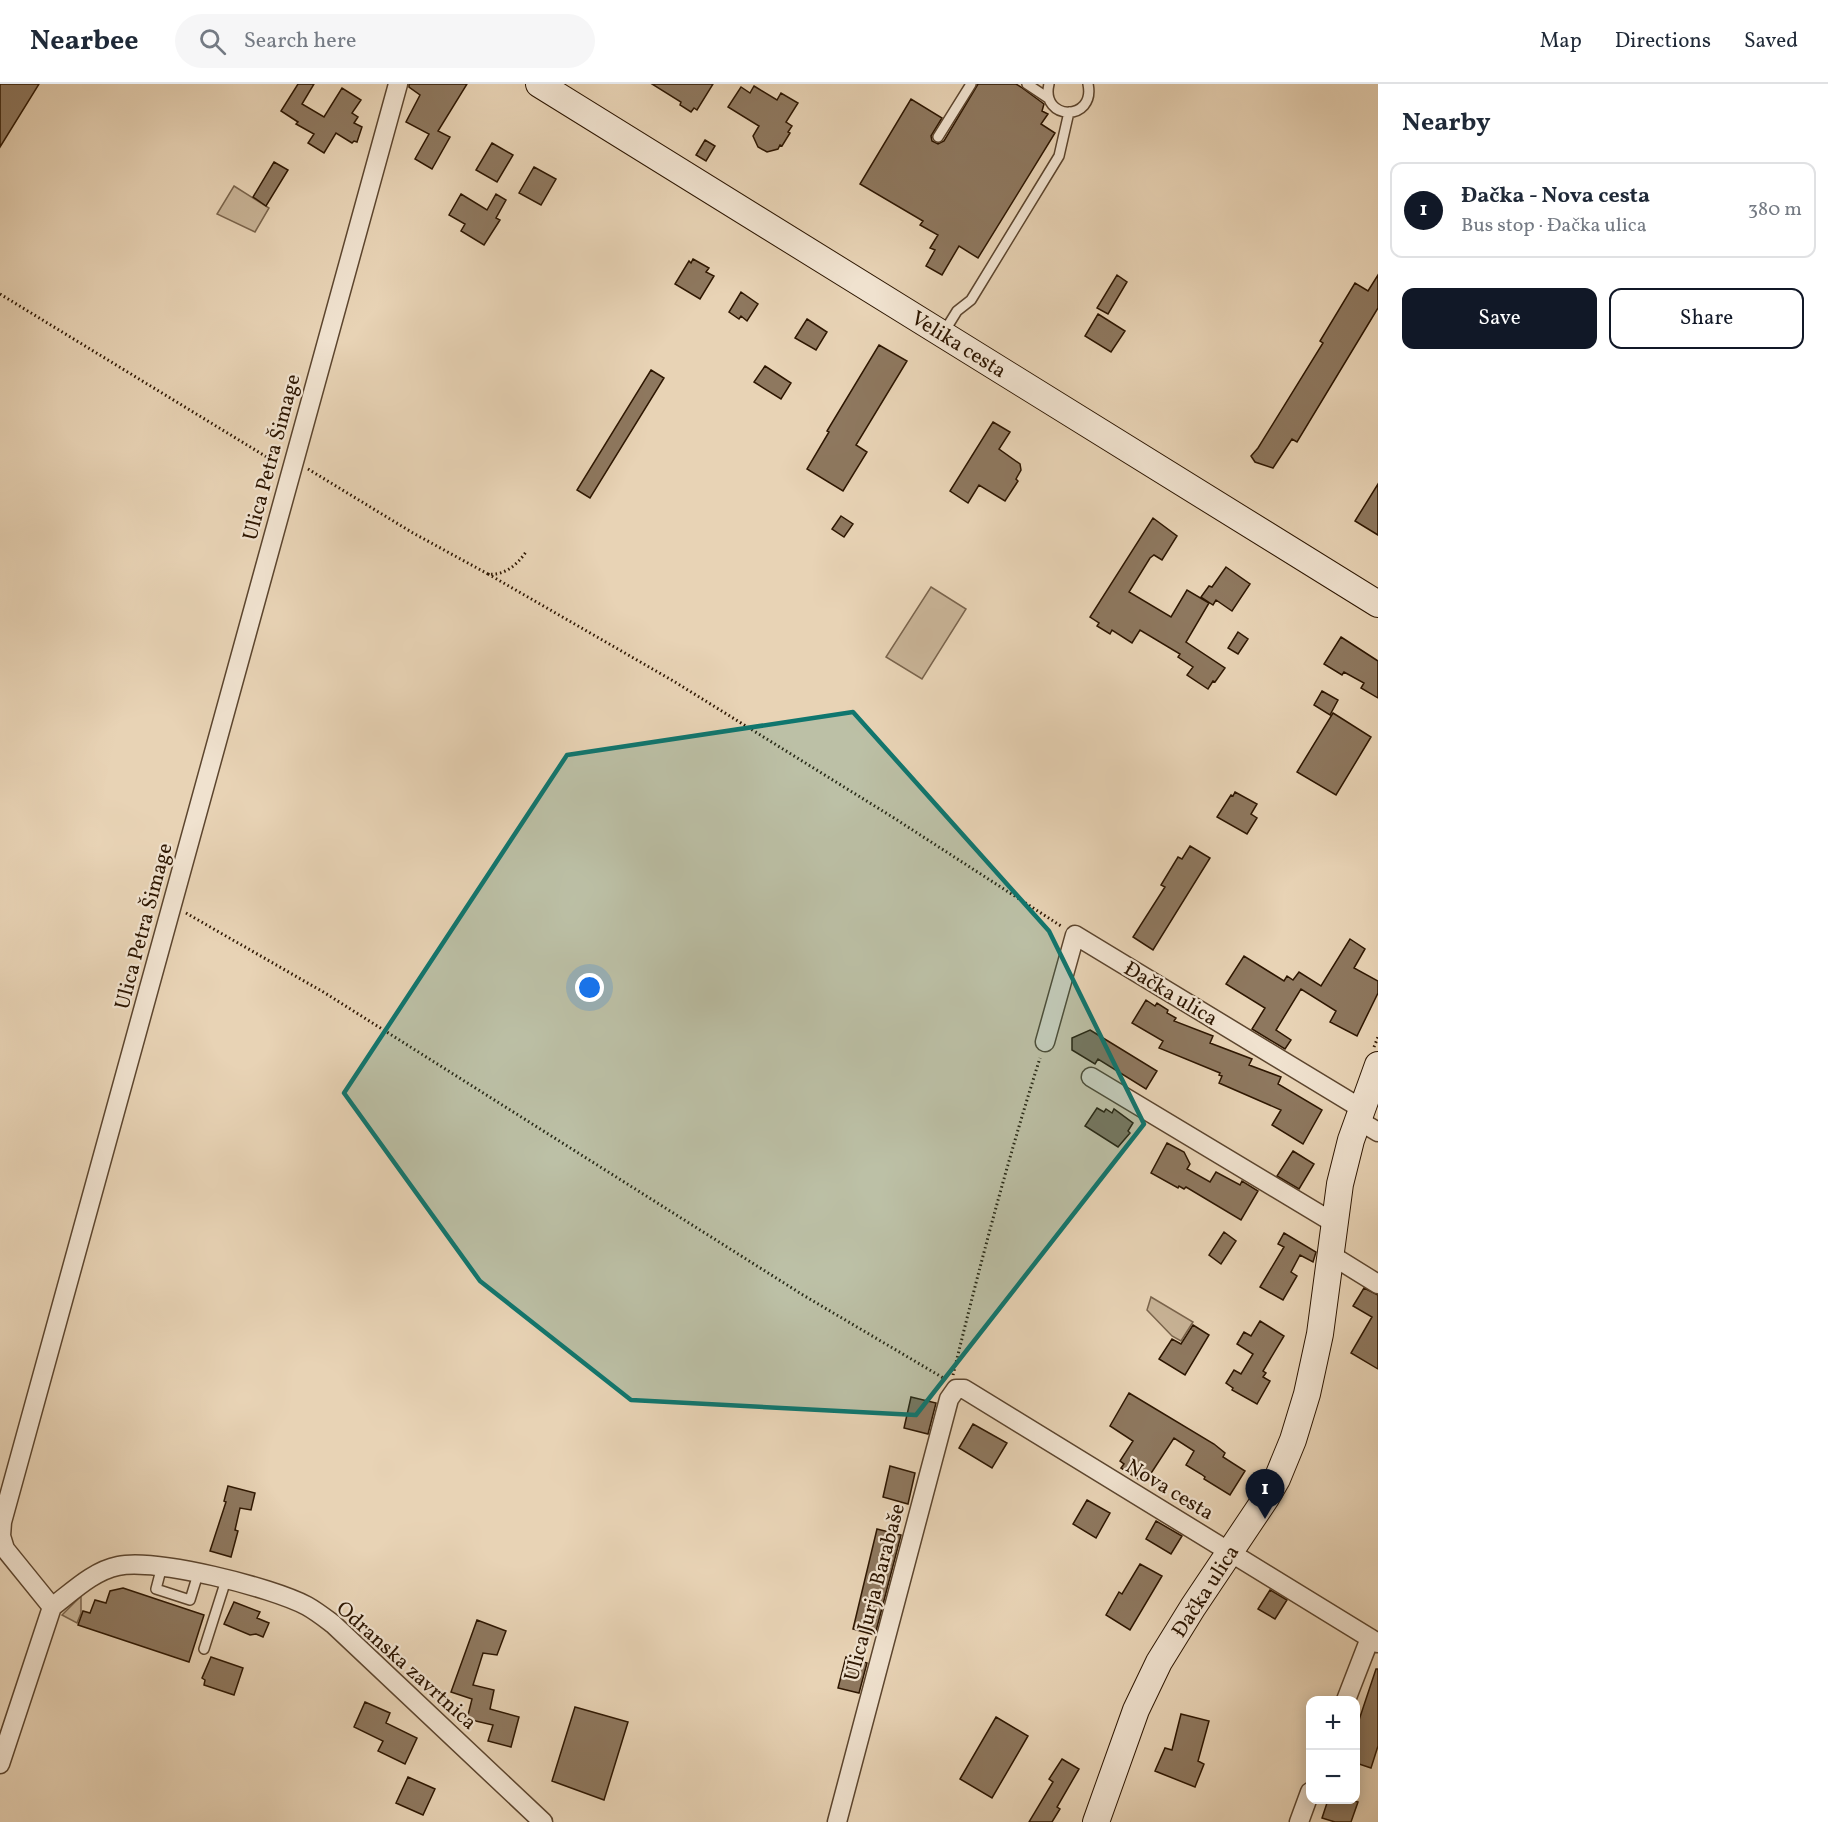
<!DOCTYPE html>
<html lang="en">
<head>
<meta charset="utf-8">
<style>
  :root { --surface:#fff; --page:#f6f6f7; --text:#1f2937; --muted:#747a83; --line:#e0e1e3; --accent:#111827 }
  body { margin:0; font-family:Vollkorn,serif; background:var(--page); color:var(--text) }
  .controls { position:absolute; right:18px; bottom:18px; display:grid; overflow:hidden; border-radius:12px; box-shadow:0 3px 15px #0003 }
  .controls button { width:54px; height:54px; display:grid; place-items:center; padding:0; border:0; border-bottom:2px solid var(--line); background:var(--surface); color:var(--text); font:30px sans-serif }
  .you { position:absolute; left:590px; top:904px; width:21px; height:21px; margin:-15px; border:4px solid #fff; border-radius:50%; background:#1a73e8; box-shadow:0 0 0 9px #1a73e833 }
  .badge { display:grid; place-items:center; width:39px; height:39px; border-radius:50%; background:var(--accent); color:#fff; font-size:20px; font-weight:700 }
  .pin { position:absolute; translate:-50% -50px; filter:drop-shadow(0 2px 3px #0008) }
  .pin::after { content:''; position:absolute; top:32px; width:21px; height:18px; background:inherit; clip-path:polygon(0 0,100% 0,50% 100%) }
  .list { margin:0; padding:0; list-style:none }
  h2 { display:flex; justify-content:space-between; align-items:center; height:78px; margin:0; padding:0 24px; font-size:26px }
  h2 small { font-size:20px; font-weight:400; color:var(--muted) }
  .list li { display:grid; grid-template-columns:39px 1fr auto; gap:18px; align-items:center; box-sizing:border-box; height:96px; margin:0 12px 12px; padding:0 12px; border:2px solid var(--line); border-radius:12px }
  .list b { display:block; font-size:22px; white-space:nowrap }
  .list p { margin:0; font-size:20px; white-space:nowrap; color:var(--muted) }
  .list em { font-size:20px; font-style:normal; color:var(--muted) }
  .actions { display:flex; gap:12px; padding:18px 24px }
  .actions a { flex:1; padding:14px 0; border:2px solid var(--accent); border-radius:12px; text-align:center; font-size:21px; color:var(--accent) }
  .actions .main { background:var(--accent); color:#fff }
  .icon { flex:none; width:33px; height:33px; fill:none; stroke:currentColor; stroke-width:2; stroke-linecap:round; stroke-linejoin:round }
  .map { position:relative; flex:none; width:1378px; height:1738px; overflow:hidden }
  header { display:flex; align-items:center; gap:36px; box-sizing:border-box; height:84px; padding:0 30px; background:var(--surface); border-bottom:2px solid var(--line) }
  header strong { font-size:28px }
  nav { display:flex; gap:33px; margin-inline-start:auto; font-size:21px }
  .search { width:420px; height:54px; background:var(--page); display:flex; align-items:center; gap:15px; box-sizing:border-box; padding:0 21px; border-radius:33px; color:var(--muted); font-size:22px }
  main { display:flex }
  aside { flex:1; background:var(--surface) }
  .map>svg:first-child { display:block }
  .green { fill:#c8b396; stroke:#7a644c; stroke-width:1.5 }
  .building { fill:#8e785f; stroke:#2d1601; stroke-width:1.5 }
  .lines { fill:none; stroke-linecap:round; stroke-linejoin:round }
  .lane-casing { stroke:#5c452e; stroke-width:12 }
  .street-casing { stroke:#5c452e; stroke-width:21 }
  .secondary-casing { stroke:#2d1601; stroke-width:28 }
  .path { stroke:#2d1601; stroke-width:3; stroke-dasharray:1.5 3; stroke-linecap:butt }
  .lane { stroke:#f0e2cf; stroke-width:9 }
  .street { stroke:#f0e2cf; stroke-width:18 }
  .secondary { stroke:#f0e2cf; stroke-width:26 }
  .marked { fill:#0f766e; fill-opacity:0.2; stroke:#0f766e; stroke-width:4.5; stroke-linejoin:round }
  .labels { text-anchor:middle; stroke-width:4.5; stroke-linejoin:round; paint-order:stroke }
  .street-label { font-size:21px; fill:#2d1601; stroke:#f0e2cf }
</style>
</head>
<body>
<header>
<strong>Nearbee</strong>
<div class="search"><svg class="icon" aria-label="search" viewBox="0 0 24 24"><circle cx="10" cy="10" r="6"/><path d="M15 15l6 6"/></svg>Search here</div>
<nav><a>Map</a><a>Directions</a><a>Saved</a></nav>
</header>
<main>
<div class="map">
<svg width="1378" height="1738" viewBox="0 0 1378 1738">
  <rect width="100%" height="100%" fill="#e8d3b5"/>
  <filter id="stains"><feTurbulence type="fractalNoise" baseFrequency=".00333" numOctaves="4"/><feColorMatrix values="0 0 0 0 .2 0 0 0 0 .09 0 0 0 0 .02 0 0 0 .5 -.17"/></filter>
  <radialGradient id="worn" r=".72"><stop offset=".6" stop-color="#630" stop-opacity="0"/><stop offset="1" stop-color="#630" stop-opacity=".3"/></radialGradient>
  <path class="green" d="M234,102L269,124L255,148L217,130Z
    M931,503L966,525L922,595L886,573Z
    M1151,1213L1193,1238L1181,1257L1172,1252L1147,1226Z
    M81,1512V1529L77,1539L62,1531Z"/>
  <path class="building" d="M0,0H39L0,63Z
    M298,0H314L302,20L324,33L342,4L361,16L352,29L358,33L354,39L362,43L357,58L354,57L352,59L336,49L324,69L308,59L314,50L296,40L298,38L281,27Z
    M409,0H467L438,47L450,53L432,85L415,75L429,50L406,38L420,11L409,3Z
    M652,0H713L697,26L694,24L691,28L680,21L681,18Z
    M978,0H1016L1021,3L1044,20L1042,27L1048,30L1041,40L1055,49L978,174L959,162L942,191L926,182L935,166L930,164L938,151L920,141L923,137L860,100L911,15L942,34L931,52L932,57L938,60L944,57Z
    M754,2L777,16L781,9L798,19L786,38L792,42L788,48L790,49L782,62L780,61L778,65L767,68L758,63L753,52L759,42L728,23L741,3L750,9Z
    M705,56L715,62L706,77L696,71Z
    M492,59L513,71L497,98L476,86Z
    M274,78L288,86L266,122L253,113Z
    M534,83L556,95L541,121L519,109Z
    M461,110L487,126L496,110L506,116L496,134L500,136L484,161L461,147L465,140L449,131Z
    M693,175L709,184L706,188L714,192L700,215L675,200L689,177L691,179Z
    M1117,191L1127,198L1108,230L1097,224Z
    M1378,191V224L1297,358L1292,355L1273,384L1255,378L1251,372L1258,364L1323,259L1320,257L1355,199L1368,207Z
    M741,208L758,220L747,237L741,232L739,235L729,228Z
    M1098,230L1125,247L1111,268L1085,252Z
    M807,235L827,248L816,266L795,254Z
    M879,261L907,277L856,361L867,368L843,407L807,385L829,348L827,347Z
    M765,282L791,299L781,315L754,298Z
    M651,286L664,294L590,414L577,406Z
    M993,338L1010,348L999,365L1020,380L1021,386L1016,395L1018,397L1005,417L979,401L968,419L950,407Z
    M1378,400V451L1355,437Z
    M841,432L853,440L844,453L832,445Z
    M1153,434L1177,452L1162,476L1154,471L1150,474L1129,508L1171,533L1187,506L1209,519L1186,558L1225,584L1215,598L1213,597L1208,605L1187,591L1193,583L1178,573L1180,570L1140,546L1132,559L1112,546L1110,550L1097,542L1099,539L1090,533Z
    M1226,483L1250,500L1232,527L1216,516L1213,521L1201,513L1209,502L1212,503Z
    M1238,548L1248,555L1238,570L1228,564Z
    M1341,553L1378,577V614L1361,604L1364,599L1344,588L1342,591L1324,580Z
    M1322,607L1338,616L1330,631L1314,621Z
    M1333,629L1371,653L1336,711L1297,688Z
    M1235,708L1257,720L1251,730L1257,734L1247,750L1217,733L1231,711L1233,712Z
    M1190,762L1210,774L1153,866L1133,853L1165,803L1161,801L1178,773L1182,775Z
    M1350,855L1365,865L1354,884L1378,897V909L1357,952L1330,938L1336,927L1301,905L1276,946L1291,956L1285,965L1252,945L1265,924L1226,900L1244,872L1284,897L1287,892L1293,896L1299,888L1321,902Z
    M1146,916L1155,922L1157,919L1168,926L1167,929L1176,934L1174,937L1213,952L1210,959L1252,975L1249,981L1281,993L1278,1000L1322,1026L1303,1060L1272,1041L1281,1026L1219,999L1222,992L1219,991L1220,989L1159,964L1163,957L1132,939Z
    M1090,946L1157,987L1146,1005L1098,975L1095,980L1072,966V954Z
    M1097,1024L1104,1028L1106,1025L1112,1029L1114,1025L1133,1039L1128,1047L1130,1049L1118,1063L1085,1042Z
    M1167,1059L1184,1068L1190,1080L1187,1085L1210,1098L1216,1088L1240,1101L1242,1097L1258,1107L1241,1136L1186,1103L1184,1105L1179,1102L1178,1104L1151,1089Z
    M1293,1067L1314,1080L1299,1105L1277,1092Z
    M1224,1148L1236,1157L1221,1180L1209,1171Z
    M1284,1149L1316,1168L1313,1178L1300,1171L1291,1188L1297,1192L1283,1216L1260,1203L1284,1163L1278,1160Z
    M1364,1204L1378,1211V1285L1351,1269L1372,1233L1353,1222Z
    M1260,1237L1284,1252L1263,1287L1266,1289L1263,1293L1270,1297L1257,1320L1232,1306L1233,1304L1226,1299L1234,1286L1241,1290L1253,1270L1237,1260L1244,1248L1251,1252Z
    M1193,1241L1209,1251L1185,1291L1159,1275L1172,1255L1181,1260Z
    M1129,1309L1214,1360L1225,1369L1223,1373L1245,1387L1230,1411L1204,1395L1205,1393L1201,1390L1186,1381L1194,1367L1174,1354L1148,1394L1146,1393L1143,1398L1121,1384L1124,1380L1120,1377L1133,1357L1110,1342Z
    M911,1313L936,1319L928,1350L904,1344Z
    M973,1340L1007,1359L992,1384L959,1364Z
    M890,1382L915,1389L908,1420L883,1413Z
    M228,1402L255,1409L251,1426L240,1424L235,1446L238,1447L231,1473L210,1467L226,1418L224,1417Z
    M1087,1416L1110,1429L1096,1454L1073,1440Z
    M1156,1437L1182,1452L1171,1470L1146,1455Z
    M877,1445L901,1451L875,1551L853,1545Z
    M1140,1480L1162,1492L1130,1546L1106,1531L1119,1508L1122,1510Z
    M123,1504L204,1531L189,1578L78,1541L83,1527L90,1529L95,1516L106,1519L110,1507Z
    M1270,1506L1287,1516L1275,1535L1258,1525Z
    M234,1518L260,1528L257,1534L269,1539L263,1553L256,1550L250,1551L224,1540Z
    M477,1536L506,1547L497,1571L483,1569L473,1601L494,1606L490,1625L519,1633L511,1663L488,1657L493,1641L467,1635L472,1615L451,1608Z
    M211,1573L243,1584L234,1611L204,1601L205,1596L202,1594Z
    M846,1573L867,1579L859,1609L838,1604Z
    M1376,1585H1378V1662L1371,1684L1356,1679V1645Z
    M365,1618L390,1629L386,1639L417,1654L405,1680L378,1667L383,1657L354,1643Z
    M575,1623L628,1638L604,1716L552,1697Z
    M1181,1630L1209,1637L1198,1677L1204,1680L1195,1703L1155,1687L1165,1664L1172,1666Z
    M996,1633L1028,1652L992,1714L960,1695Z
    M1062,1675L1079,1685L1057,1723L1060,1725L1052,1738H1029L1053,1698L1049,1695Z
    M408,1693L435,1705L423,1731L396,1719Z
    M1328,1716H1351L1358,1718L1351,1738H1335L1322,1734Z"/>
  <g class="lines">
    <g class="lane-casing">
      <path id="lane" d="M1027,0L1048,14
        M1049,0C1040,37 1096,38 1088,0
        M938,53L971,0
        M944,248L957,227L971,216L1059,72L1069,28
        M162,1482L156,1505L190,1516L198,1490
        M204,1565L226,1496"/>
    </g>
    <g class="street-casing">
      <path id="street" d="M1045,958L1075,851L1362,1025
        M1091,993L1334,1139
        M1358,1036L1378,1048
        M1331,1171L1378,1200
        M52,1523L5,1465L1,1452L2,1438L398,0
        M52,1523C72,1508 93,1487 118,1482C156,1474 271,1503 307,1522C316,1527 325,1534 333,1540L543,1738
        M1346,1616L1370,1554
        M0,1680L52,1523
        M837,1738L949,1315L956,1305H964L969,1308L1378,1559
        M1299,1738L1310,1708"/>
    </g>
    <g class="secondary-casing">
      <path id="secondary" d="M539,0L1378,520
        M1096,1738L1136,1626L1159,1578L1193,1523L1266,1414L1277,1395L1293,1356L1307,1310L1320,1250L1340,1100L1351,1056L1378,981"/>
    </g>
    <path class="path" d="M0,210L270,375L279,379
      M308,385L413,449L488,490C504,492 517,481 526,468
      M488,490L675,598L894,734L1061,842
      M186,829L325,909L803,1211L945,1295
      M1374,963L1378,953
      M953,1291C979,1184 1007,1078 1040,974"/>
    <use href="#lane" class="lane"/>
    <use href="#street" class="street"/>
    <use href="#secondary" class="secondary"/>
  </g>
  <path class="marked" d="M853,628L1049,847L1144,1040L916,1331L631,1316L480,1197L344,1009L567,671Z"/>
  <g class="labels">
    <g class="street-label">
      <text transform="translate(959 260) rotate(32)" y="7">Velika cesta</text>
      <text transform="translate(271 373) rotate(-75)" y="7">Ulica Petra Šimage</text>
      <text transform="translate(143 842) rotate(-75)" y="7">Ulica Petra Šimage</text>
      <text transform="translate(1171 909) rotate(31)" y="7">Đačka ulica</text>
      <text transform="translate(1170 1405) rotate(31)" y="7">Nova cesta</text>
      <text transform="translate(1205 1507) rotate(-57)" y="7">Đačka ulica</text>
      <text transform="translate(874 1508) rotate(-75)" y="7">Ulica Jurja Barabaše</text>
      <text transform="translate(407 1581) rotate(42)" y="7">Odranska zavrtnica</text>
    </g>
  </g>
  <rect width="100%" height="100%" filter="url(#stains)"/>
  <rect width="100%" height="100%" fill="url(#worn)"/>
</svg>
<div class="controls">
<button>+</button>
<button>−</button>
</div>
<div class="you"></div>
<div class="pin badge" style="left:1265px;top:1435px">1</div>
</div>
<aside>
<h2>Nearby<small></small></h2>
<ul class="list">
<li><span class="badge">1</span><div><b>Đačka - Nova cesta</b><p>Bus stop · Đačka ulica</p></div><em>380 m</em></li>
</ul>
<div class="actions"><a class="main">Save</a><a>Share</a></div>
</aside>
</main>
</body>
</html>
